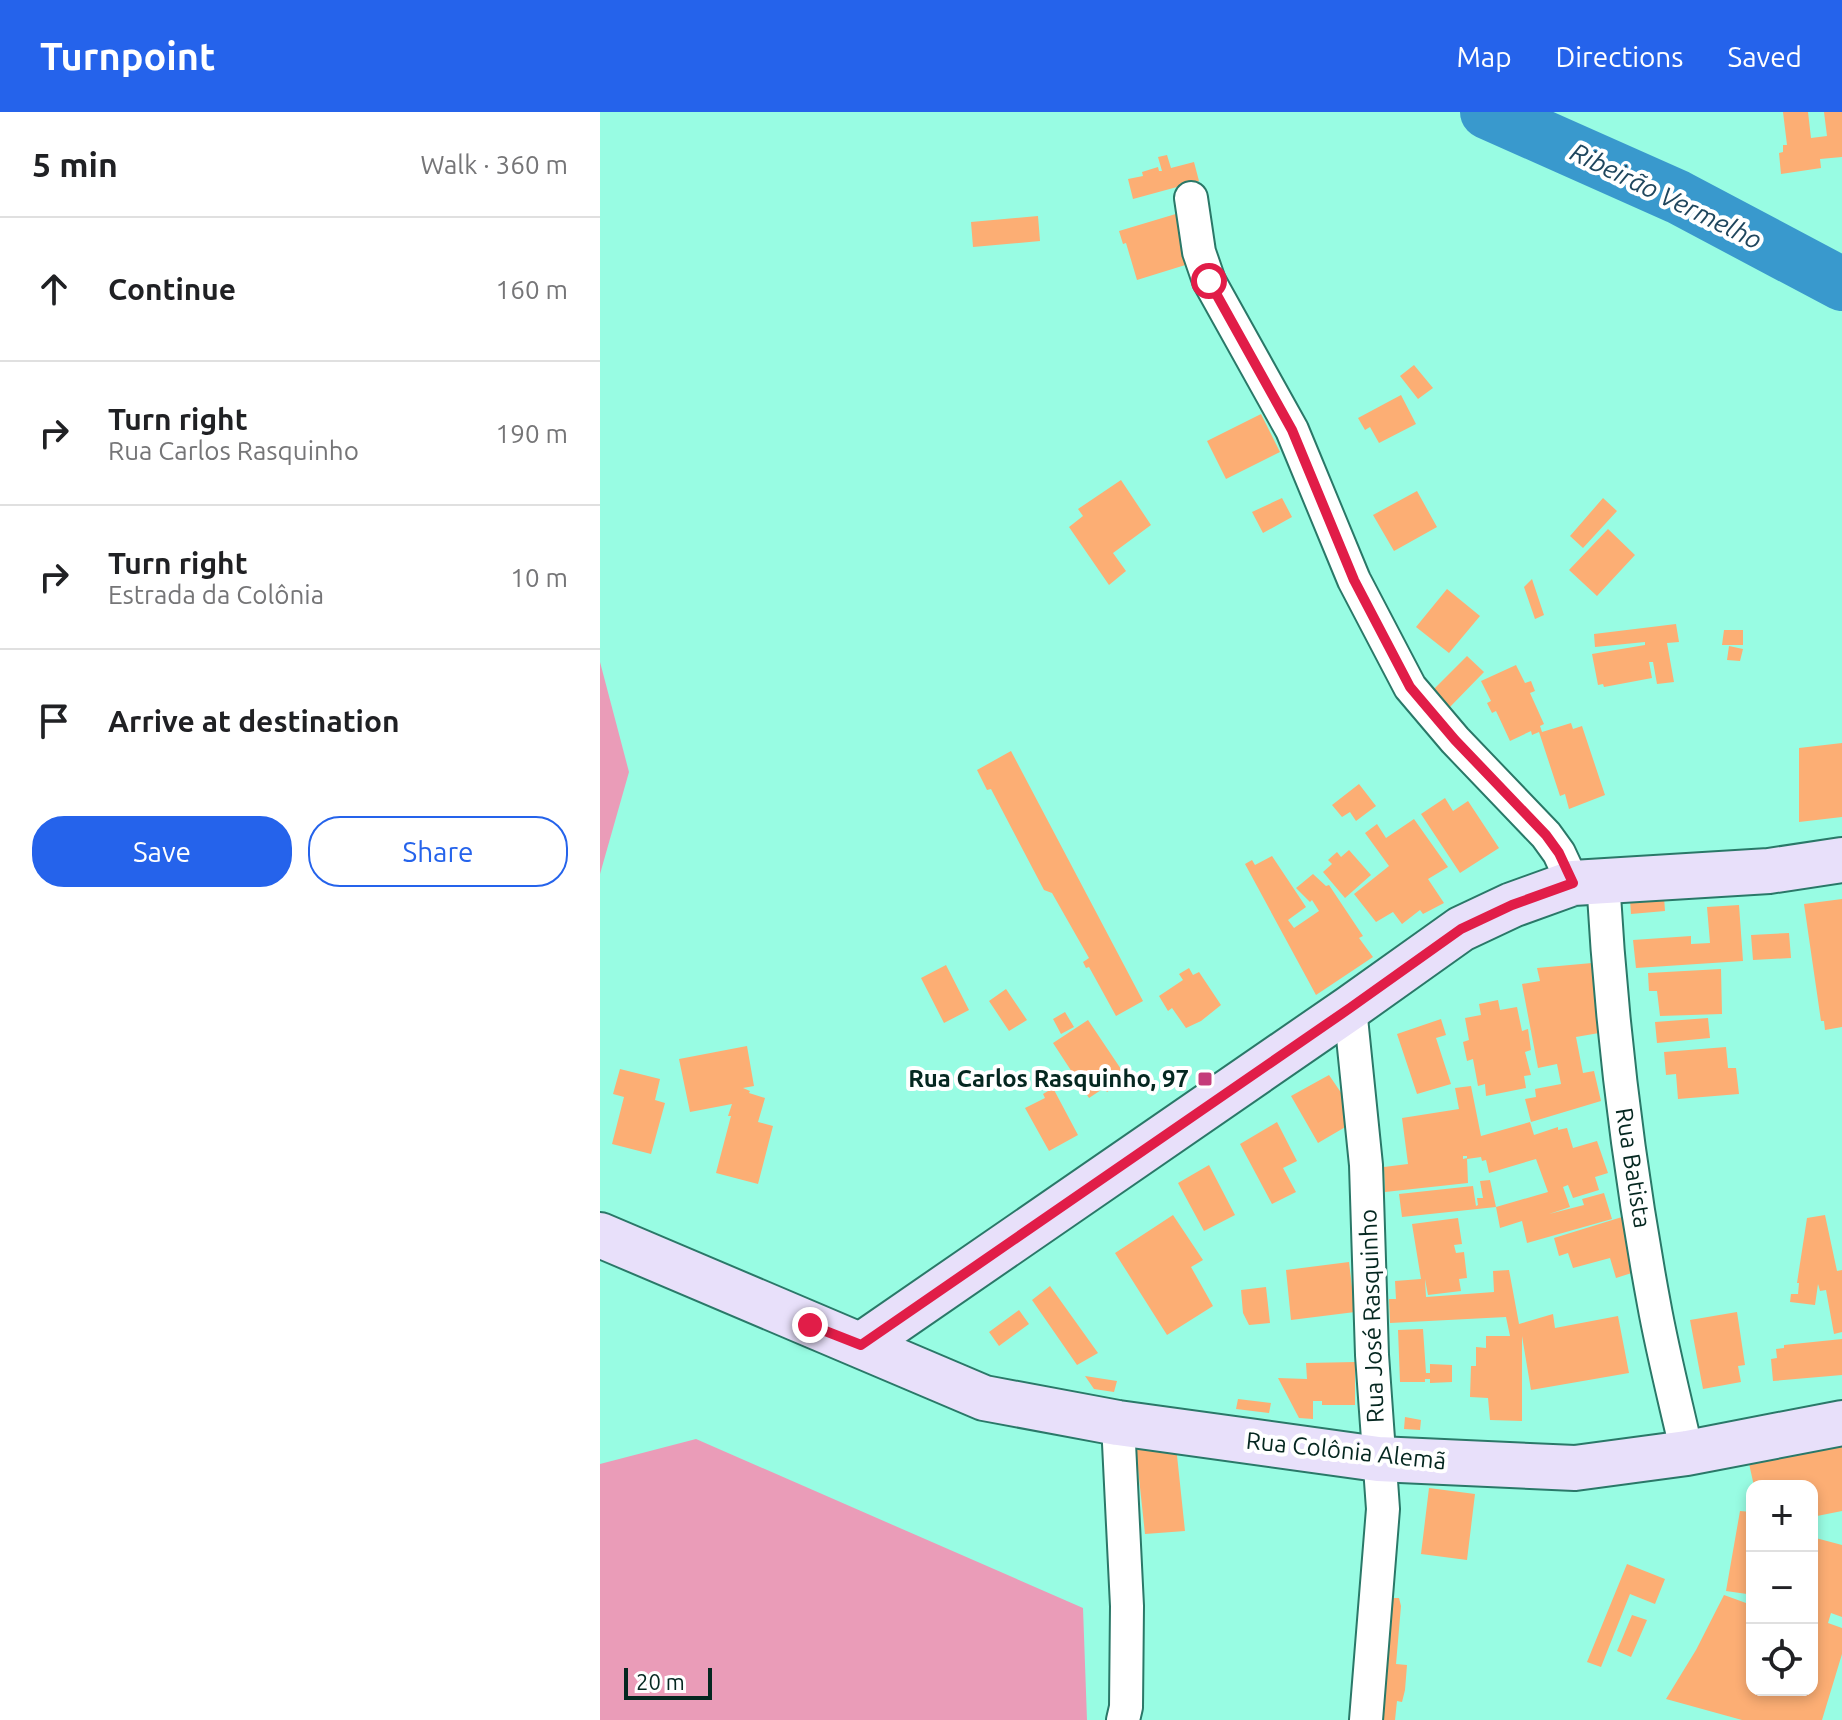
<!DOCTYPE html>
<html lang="en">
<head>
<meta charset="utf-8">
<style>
  :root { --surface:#fff; --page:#f2f2f2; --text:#202124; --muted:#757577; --line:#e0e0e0; --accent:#2563eb }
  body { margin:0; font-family:Ubuntu,sans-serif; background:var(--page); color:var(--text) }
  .controls { position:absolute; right:24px; bottom:24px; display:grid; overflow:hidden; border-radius:16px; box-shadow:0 4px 12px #0003 }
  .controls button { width:72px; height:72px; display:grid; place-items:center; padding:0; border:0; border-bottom:2px solid var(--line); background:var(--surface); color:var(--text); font:40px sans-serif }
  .scale { position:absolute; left:24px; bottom:20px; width:88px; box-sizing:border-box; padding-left:8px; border:4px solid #052720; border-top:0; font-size:22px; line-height:28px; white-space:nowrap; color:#052720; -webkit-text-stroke:6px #fff; paint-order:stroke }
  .stop { position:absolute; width:24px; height:24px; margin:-18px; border:6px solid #e11d48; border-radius:50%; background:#fff }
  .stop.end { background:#e11d48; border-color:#fff; box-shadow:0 2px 8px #0008 }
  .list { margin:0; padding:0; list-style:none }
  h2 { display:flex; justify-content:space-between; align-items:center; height:104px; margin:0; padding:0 32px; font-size:34px }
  h2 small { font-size:26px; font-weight:400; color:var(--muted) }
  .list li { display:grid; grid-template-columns:52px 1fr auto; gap:24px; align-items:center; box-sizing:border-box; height:144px; padding:0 32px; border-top:2px solid var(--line) }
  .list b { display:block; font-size:30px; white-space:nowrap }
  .list p { margin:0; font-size:26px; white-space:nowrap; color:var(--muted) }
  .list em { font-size:26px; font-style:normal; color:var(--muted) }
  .actions { display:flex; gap:16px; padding:24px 32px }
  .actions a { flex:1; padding:18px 0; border:2px solid var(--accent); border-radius:32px; text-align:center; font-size:28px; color:var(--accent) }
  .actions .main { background:var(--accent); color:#fff }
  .icon { flex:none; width:44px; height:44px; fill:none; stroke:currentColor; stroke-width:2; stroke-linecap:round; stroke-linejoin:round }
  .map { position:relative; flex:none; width:1242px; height:1608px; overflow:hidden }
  header { display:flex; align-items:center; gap:48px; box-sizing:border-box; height:112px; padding:0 40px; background:var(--accent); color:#fff }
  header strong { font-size:38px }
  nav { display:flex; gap:44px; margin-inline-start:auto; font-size:28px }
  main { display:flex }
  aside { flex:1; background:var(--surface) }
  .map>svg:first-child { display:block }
  .green { fill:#ea9cb8 }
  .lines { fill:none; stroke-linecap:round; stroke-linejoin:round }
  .river { stroke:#3999cd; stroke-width:54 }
  .building { fill:#fcae74 }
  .street-casing { stroke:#2a7868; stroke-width:36 }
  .secondary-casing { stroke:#2a7868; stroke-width:48 }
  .street { stroke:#fff; stroke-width:32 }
  .secondary { stroke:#e8e0fa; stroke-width:44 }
  .route { stroke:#e11d48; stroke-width:10 }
  .poi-dot { fill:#c43c7a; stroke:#fff; stroke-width:3 }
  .labels { text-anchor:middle; stroke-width:8; stroke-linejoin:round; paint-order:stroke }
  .poi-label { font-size:24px; font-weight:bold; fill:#052720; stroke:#fff; text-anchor:end }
  .street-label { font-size:24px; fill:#052720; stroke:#fff }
  .water-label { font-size:26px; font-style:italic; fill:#1f465d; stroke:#fff }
</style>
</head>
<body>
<header>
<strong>Turnpoint</strong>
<nav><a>Map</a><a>Directions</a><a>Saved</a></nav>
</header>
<main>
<aside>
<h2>5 min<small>Walk · 360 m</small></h2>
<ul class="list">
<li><svg class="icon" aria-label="ahead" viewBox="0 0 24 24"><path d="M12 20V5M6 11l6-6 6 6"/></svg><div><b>Continue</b></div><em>160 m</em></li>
<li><svg class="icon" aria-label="right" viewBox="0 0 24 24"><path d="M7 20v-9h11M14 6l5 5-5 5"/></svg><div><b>Turn right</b><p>Rua Carlos Rasquinho</p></div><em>190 m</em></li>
<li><svg class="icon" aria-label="right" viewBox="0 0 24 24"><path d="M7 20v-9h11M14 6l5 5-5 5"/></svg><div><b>Turn right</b><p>Estrada da Colônia</p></div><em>10 m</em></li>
<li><svg class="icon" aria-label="arrive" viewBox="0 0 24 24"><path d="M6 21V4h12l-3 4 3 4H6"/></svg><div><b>Arrive at destination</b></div></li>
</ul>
<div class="actions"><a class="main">Save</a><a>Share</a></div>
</aside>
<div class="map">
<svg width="1242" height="1608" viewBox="0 0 1242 1608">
  <rect width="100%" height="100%" fill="#98fce3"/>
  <path class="green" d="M0,550L29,660L0,762Z
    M96,1327L483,1496L487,1608H0V1352Z"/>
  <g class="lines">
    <path class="river" d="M887,0L1078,85L1242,172"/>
  </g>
  <path class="building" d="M1183,0H1208L1211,26L1227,24L1224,0H1242V45L1220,47L1221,56L1181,62L1179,41L1183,40V33H1187Z
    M567,43L571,56L594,50L599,69L533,87L528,67L543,64L542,60L558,55L559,59H562L558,45Z
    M579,101L595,150L537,168L526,131L523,132L519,119Z
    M438,104L440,129L373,135L371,110Z
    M814,253L833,276L818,287L800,264Z
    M801,283L816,312L779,331L770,315L765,318L758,306Z
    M661,302L680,340L626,367L607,329Z
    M521,368L551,413L513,441L526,459L509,473L469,415L483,404L478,397Z
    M817,379L837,415L794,439L773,403Z
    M682,386L692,405L663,421L652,400Z
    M1003,386L1017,399L983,436L970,424Z
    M1008,417L1035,443L997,484L969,458Z
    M932,467L944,503L935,507L924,475Z
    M847,477L880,504L849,541L816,515Z
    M1076,512L1079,530L1067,531L1074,570L1057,572L1053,550H1049L1052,566L1004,575L1003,572L998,573L992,542L1045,533V530L995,535L994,522Z
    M1124,518H1143V533H1122Z
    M1129,534L1143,537L1140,549L1127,548Z
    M867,544L884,560L849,596L832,579Z
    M916,553L925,571L931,569L935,579L930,581L944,612L940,614L942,620L971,611L973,617L982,614L1005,683L969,697L965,682L960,684L939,620L932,623L931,619L910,629L896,599L892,601L887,591L891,589L881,569Z
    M1242,631V705L1199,710V636Z
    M411,639L543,889L516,904L489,855L486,856L483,850L489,846L452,781L444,778L391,677L387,678L377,658Z
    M759,672L776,694L756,709L750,700L742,705L732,693Z
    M845,686L853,699L868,689L899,736L860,761L821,702Z
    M814,707L848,755L828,767L844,791L823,802L820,798L802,812L793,800L776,810L754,782L789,754L765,721L777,712L786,726Z
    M749,738L771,763L745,786L723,760L732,752L728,748L737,740L741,745Z
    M672,744L706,795L688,808L694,816L719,799L712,788L710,790L696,776L713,762L726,774L729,773L763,824L759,826L773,845L716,883L645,752L652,748L655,753Z
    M1064,785L1065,799L1031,802L1030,788Z
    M1242,787V915L1225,918L1224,909H1221L1204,792Z
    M1139,793L1143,849L1036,856L1033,828L1091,824V832L1110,831L1107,795Z
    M1189,821L1191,846L1153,848L1151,823Z
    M992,851L999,921L976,925L983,961L994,959L1001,989L931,1010L925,987L936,985L935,977L961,972L957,952L938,956L922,872L940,869L937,856Z
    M346,853L369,898L344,911L321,866Z
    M589,856L593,863L599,860L621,893L601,909L586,916L572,896L568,899L559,884L583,868L579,862Z
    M1121,857L1122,902L1060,904L1057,879H1049L1048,861Z
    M406,877L427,908L409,919L389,889Z
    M898,888L900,898L917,895L922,919L928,917L931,938L925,940L931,963L924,964L926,976L886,984L885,972L878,974L873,947L867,949L863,930L869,928L865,906L881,903L879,892Z
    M465,900L474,915L461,922L453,907Z
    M1108,906L1110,926L1057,931L1055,910Z
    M841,907L846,923L836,926L851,972L817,982L797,922Z
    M488,908L527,966L507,980L504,976L489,986L453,931Z
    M147,934L154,974L143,976L150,979L149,981L165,986L158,1010L173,1014L158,1072L116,1061L131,1004H128L132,992L90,1000L79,947Z
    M1126,935L1128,956H1136L1139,982L1078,987L1076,962L1066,963L1064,940Z
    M20,957L60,967L55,988L65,991L51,1042L12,1032L24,985L13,982Z
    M729,963L759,1007L718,1031L691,984Z
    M871,974L881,1024L930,1010L934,1023L958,1015V1018L967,1016L973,1036L997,1029L1008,1061L995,1065L999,1078L973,1086L968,1073L963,1075L970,1095L949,1102L984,1093L982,1087L1004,1081L1012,1107L927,1131L922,1109L900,1116L896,1095L948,1080L936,1047L889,1061L886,1048L882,1049L881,1045L867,1047V1044H863V1047L867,1046L868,1071L785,1080L784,1055L808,1052L802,1006L859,997L855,976Z
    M453,976L478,1023L449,1039L425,996L445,986L443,982Z
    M677,1010L697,1049L683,1056L696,1080L672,1092L640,1032Z
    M609,1053L635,1103L604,1119L578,1071Z
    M890,1068L896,1095L802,1105L799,1082L873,1074L876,1094L878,1093L877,1086H883L880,1069Z
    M573,1103L603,1148L591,1155L613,1194L567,1223L515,1141Z
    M1225,1103L1237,1159L1242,1158V1220L1234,1222L1226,1178L1220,1179L1218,1172L1215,1193L1190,1190L1191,1182H1198L1199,1171H1197L1207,1106Z
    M1022,1105L1041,1158L1016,1166L1010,1146L973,1156L968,1141L959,1144L954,1126Z
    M858,1106L862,1132L854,1133L856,1141L864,1140L867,1166L859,1167L861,1179L828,1183L825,1167L826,1185L894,1180L893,1159L909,1158L919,1212L953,1202L955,1216L1018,1204L1029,1261L931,1278L922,1224V1309L890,1308L888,1286L870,1285L871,1254H876V1235L886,1236V1224H910L906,1205L790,1211L789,1187H796L795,1169L821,1167L812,1112Z
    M749,1150L755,1200L691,1208L686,1158Z
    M450,1174L498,1241L477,1253L432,1188Z
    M666,1175L670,1211L649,1213L643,1201L641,1178Z
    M419,1198L429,1212L399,1234L389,1220Z
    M1137,1200L1145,1253L1138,1254L1141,1270L1103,1277L1090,1208Z
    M823,1217L826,1261H830V1252L852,1253V1270L830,1271V1267H825V1270H800L798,1218Z
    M1242,1227V1263L1173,1269L1171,1247L1177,1246L1176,1237L1184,1236V1233Z
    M755,1250V1293H722V1289H713V1307L699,1306L678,1266L707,1267L706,1251Z
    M485,1264L517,1269L514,1280L494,1277Z
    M638,1287L671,1291L669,1301L636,1297Z
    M805,1305L821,1308L820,1318L804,1317Z
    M1242,1330V1399L1212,1405V1374H1154L1148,1347Z
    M576,1334L585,1419L545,1422L536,1338Z
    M829,1376L875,1382L867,1448L821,1442Z
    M1140,1399L1152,1400V1450L1147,1482L1126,1479Z
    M1212,1425L1242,1433V1505L1231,1501L1228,1511L1242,1516V1542L1222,1608H1142L1066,1587L1096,1538L1124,1483L1146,1491L1151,1474L1152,1578H1212Z
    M1027,1452L1065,1467L1055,1492L1030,1482L1001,1555L987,1550Z
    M792,1486H799L801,1494L796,1552L807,1553L805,1578L802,1590L797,1589L795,1608H782Z
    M1032,1503L1047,1508L1031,1545L1017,1539Z"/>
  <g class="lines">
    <g class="street-casing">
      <path id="street" d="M591,86L599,140L609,169L692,318L754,468L810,575L855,628L946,723L959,741L973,771
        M1003,768C1011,910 1028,1052 1054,1192C1063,1242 1076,1292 1087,1341
        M750,896L766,1053L772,1243L783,1397L766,1608
        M518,1311L527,1494L526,1595L523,1608"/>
    </g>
    <g class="secondary-casing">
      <path id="secondary" d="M0,1123L384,1286L518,1311L778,1347L975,1356L1087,1341L1242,1311
        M261,1233L750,896L861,817L912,793L973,771L1169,759L1242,748"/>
    </g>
    <use href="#street" class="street"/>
    <use href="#secondary" class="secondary"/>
  </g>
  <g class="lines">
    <path class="route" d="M210,1213L261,1233L750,896L861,817L912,793L973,771L959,741L946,723L855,628L810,575L754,468L692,318L609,169"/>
  </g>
  <rect class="poi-dot" x="597" y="959" width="16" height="16" rx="4"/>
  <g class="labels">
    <g class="poi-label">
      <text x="589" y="975">Rua Carlos Rasquinho, 97</text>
    </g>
    <g class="street-label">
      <text transform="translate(1033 1056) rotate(81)" y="8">Rua Batista</text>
      <text transform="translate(772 1204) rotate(-92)" y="8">Rua José Rasquinho</text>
      <text transform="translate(746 1339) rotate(6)" y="8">Rua Colônia Alemã</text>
    </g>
    <g class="water-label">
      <text transform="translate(1066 84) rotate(26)" y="9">Ribeirão Vermelho</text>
    </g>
  </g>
</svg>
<div class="controls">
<button>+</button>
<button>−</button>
<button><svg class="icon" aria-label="locate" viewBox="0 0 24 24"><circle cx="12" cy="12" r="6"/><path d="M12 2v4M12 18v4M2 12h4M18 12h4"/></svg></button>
</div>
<div class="scale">20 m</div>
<div class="stop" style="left:609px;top:169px"></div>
<div class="stop end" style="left:210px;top:1213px"></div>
</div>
</main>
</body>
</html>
